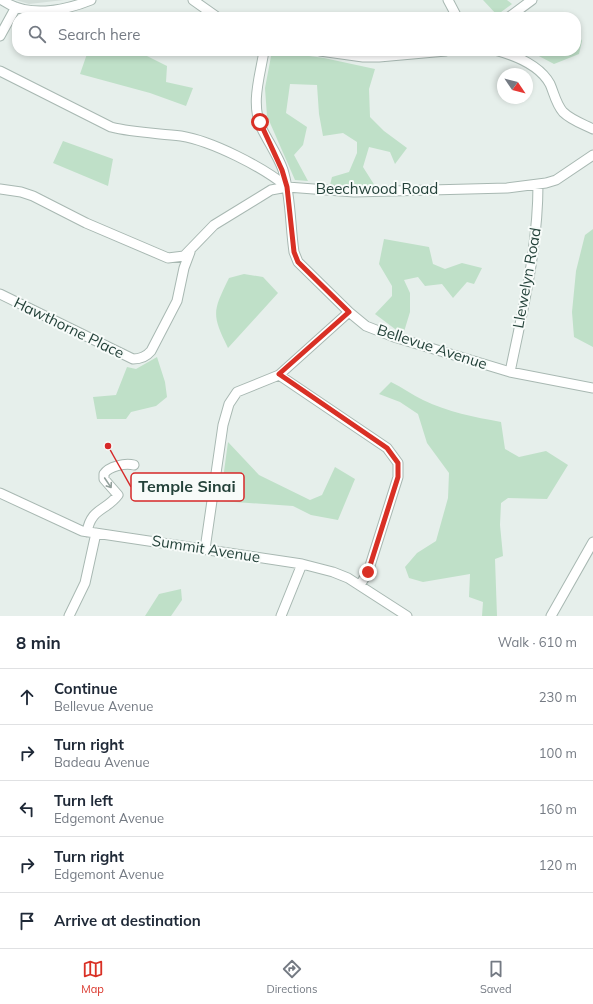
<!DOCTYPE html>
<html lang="en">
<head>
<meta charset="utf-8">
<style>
  :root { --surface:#fff; --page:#f2f2f3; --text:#1f2937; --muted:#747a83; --line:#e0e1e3; --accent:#d93025 }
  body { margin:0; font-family:Mulish,sans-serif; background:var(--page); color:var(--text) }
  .compass { position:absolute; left:497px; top:68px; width:36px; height:36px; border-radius:50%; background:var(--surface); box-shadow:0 2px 6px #0003; rotate:125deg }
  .stop { position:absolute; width:12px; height:12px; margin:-9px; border:3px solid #d93025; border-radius:50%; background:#fff }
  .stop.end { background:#d93025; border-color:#fff; box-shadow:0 1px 4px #0008 }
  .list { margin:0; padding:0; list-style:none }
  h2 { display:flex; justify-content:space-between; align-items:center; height:52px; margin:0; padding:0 16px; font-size:17px }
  h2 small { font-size:13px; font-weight:400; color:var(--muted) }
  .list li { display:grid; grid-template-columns:26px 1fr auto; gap:12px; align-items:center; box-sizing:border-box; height:56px; padding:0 16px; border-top:1px solid var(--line) }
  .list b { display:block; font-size:15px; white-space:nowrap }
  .list p { margin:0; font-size:13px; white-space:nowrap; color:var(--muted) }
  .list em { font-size:13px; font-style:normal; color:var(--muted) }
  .icon { flex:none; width:22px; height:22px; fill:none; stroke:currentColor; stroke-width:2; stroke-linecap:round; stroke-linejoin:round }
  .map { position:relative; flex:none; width:593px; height:616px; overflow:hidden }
  .search { position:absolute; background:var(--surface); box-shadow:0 2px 6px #0003; left:12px; right:12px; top:12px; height:44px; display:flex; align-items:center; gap:10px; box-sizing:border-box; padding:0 14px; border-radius:16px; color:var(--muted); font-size:15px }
  .sheet { height:332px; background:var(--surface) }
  nav { display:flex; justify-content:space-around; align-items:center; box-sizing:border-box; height:56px; border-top:1px solid var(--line); background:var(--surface); font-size:11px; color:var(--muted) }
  nav a { display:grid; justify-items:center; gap:2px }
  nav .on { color:var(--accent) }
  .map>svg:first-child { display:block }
  .built { fill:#d4dfda }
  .green { fill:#bfe0c8 }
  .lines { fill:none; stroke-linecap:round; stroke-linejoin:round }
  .minor-casing { stroke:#a8b8b2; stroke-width:11 }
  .minor { stroke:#fff; stroke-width:9 }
  .oneway { stroke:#92a09c }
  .route { stroke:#d93025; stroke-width:5 }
  .labels { text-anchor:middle; stroke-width:4; stroke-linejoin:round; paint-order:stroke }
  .street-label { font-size:15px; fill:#24423a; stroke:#f7fbf9 }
  .leader { fill:none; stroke:#d62828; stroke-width:1.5 }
  .callout-dot { fill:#d62828; stroke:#f7fbf9; stroke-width:1.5 }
  .callout { fill:#f7fbf9; stroke:#d62828; stroke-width:1.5 }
  .callout-label { font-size:16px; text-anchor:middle; font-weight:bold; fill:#24423a }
</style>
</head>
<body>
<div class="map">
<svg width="593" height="616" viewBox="0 0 593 616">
  <rect width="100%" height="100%" fill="#e6efeb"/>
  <path class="built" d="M16,0H64L29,4Z"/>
  <path class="green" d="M483,0H507L512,4L497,15Z
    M576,29L582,41L579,54L554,64L535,54L537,51H576Z
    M88,51H137L167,66L166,82L193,88L186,106L150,93L80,74Z
    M272,51L324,58L375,69L369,89L370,117L384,131L407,148L395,164L390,152L369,147L363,167L375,186L330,185L332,177L349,172L357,153V142L343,133L323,136L319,114L317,85L290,84L286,113L307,127L303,145L294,155L308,181L295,180L267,116L265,88Z
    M63,141L113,159L108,186L53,163Z
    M593,229V347L574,337L572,312L576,271L585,235Z
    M384,239L429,247L433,264L445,269L462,263L482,268L474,284L467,282L453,298L442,284L425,286L418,277L404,280L410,293V312L403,335L375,314L392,296V286L379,264Z
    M244,274L263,277L278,293L228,348C211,314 213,311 229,278Z
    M157,357L165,382L167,397L156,406L131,412L126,419H97L93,397L116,395L127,367L136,369Z
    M391,382C402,387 412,395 423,400C448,412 474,417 501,422L505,449L519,457L546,451L568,465L547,499L508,498L501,503L500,525L503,556L495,559L497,616H482L483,602L469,597L470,574L423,582L409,578L405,567L417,553L436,541L448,498L449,473L427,443L418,414L400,402L379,394Z
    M228,442L259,475L310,500L322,495L335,467L355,479L338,520L311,515L293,506L220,501Z
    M181,589L182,600L171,616H145L159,594Z"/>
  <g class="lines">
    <g class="minor-casing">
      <path id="minor" d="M2,0C27,18 64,11 91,0
        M193,0L217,17
        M448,0L457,17
        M509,17L532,0
        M0,36L16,7
        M264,51C260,76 250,105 262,129C269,143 278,156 283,170C291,196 290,225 294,252L298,262L349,312L366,326L394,337L510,372L593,388
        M320,51L363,57H379L446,51
        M498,51C516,56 540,66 550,84C554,93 556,104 563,112C571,120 583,124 593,129
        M0,71L111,127C134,133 158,133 181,136C212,141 263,167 287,187
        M0,189L21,192L33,196L86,223L168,258L184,256L214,225L271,190L287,187L354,192L507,188L546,183L556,180L593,155
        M0,294L133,359C141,359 146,357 151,351L177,301L184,268L190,252
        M510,372C523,309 538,248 538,184
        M279,375L387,448L398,463V477L368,572L360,585
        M0,493L82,531L302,564L333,572L348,578L407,616
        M87,532C91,508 106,511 118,495L104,479V474C109,466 125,463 134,465
        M205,549L223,425L229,404L237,392L279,375L349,312
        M69,616L85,583L96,533
        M281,616L302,564
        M551,616L593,542"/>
    </g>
    <use href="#minor" class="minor"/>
  </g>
  <defs><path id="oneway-shaft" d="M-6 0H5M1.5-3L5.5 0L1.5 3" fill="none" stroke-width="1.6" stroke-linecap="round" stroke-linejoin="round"/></defs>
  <use class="oneway" href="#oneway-shaft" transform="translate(108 483) rotate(56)"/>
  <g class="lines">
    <path class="route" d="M260,122L282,170L287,187L294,252L298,262L349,312L279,374L387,448L398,463V477L368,572"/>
  </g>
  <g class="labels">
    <g class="street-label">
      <text x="377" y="194">Beechwood Road</text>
      <text transform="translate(527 278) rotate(-80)" y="5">Llewelyn Road</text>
      <text transform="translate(69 328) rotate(26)" y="5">Hawthorne Place</text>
      <text transform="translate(432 347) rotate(18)" y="5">Bellevue Avenue</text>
      <text transform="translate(206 549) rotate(9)" y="5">Summit Avenue</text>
    </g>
  </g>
  <path class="leader" d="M108 446L131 487"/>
  <circle class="callout-dot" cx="108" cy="446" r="4"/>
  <rect class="callout" x="131" y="473" width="113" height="28" rx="4"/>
  <g class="callout-label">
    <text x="187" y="492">Temple Sinai</text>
  </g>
</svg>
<svg class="compass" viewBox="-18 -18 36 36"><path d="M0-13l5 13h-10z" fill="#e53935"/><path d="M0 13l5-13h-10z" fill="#747a83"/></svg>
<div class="stop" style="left:260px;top:122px"></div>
<div class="stop end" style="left:368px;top:572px"></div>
<div class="search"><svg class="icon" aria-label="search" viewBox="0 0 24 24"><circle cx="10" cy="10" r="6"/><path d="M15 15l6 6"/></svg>Search here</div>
</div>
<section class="sheet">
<h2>8 min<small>Walk · 610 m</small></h2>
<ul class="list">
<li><svg class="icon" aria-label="ahead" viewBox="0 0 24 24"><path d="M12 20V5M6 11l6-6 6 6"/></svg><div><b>Continue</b><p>Bellevue Avenue</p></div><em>230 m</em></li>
<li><svg class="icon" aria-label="right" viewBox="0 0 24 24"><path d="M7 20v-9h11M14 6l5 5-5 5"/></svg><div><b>Turn right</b><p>Badeau Avenue</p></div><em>100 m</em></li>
<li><svg class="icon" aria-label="left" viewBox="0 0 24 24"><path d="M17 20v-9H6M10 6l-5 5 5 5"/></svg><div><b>Turn left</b><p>Edgemont Avenue</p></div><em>160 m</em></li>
<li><svg class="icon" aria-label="right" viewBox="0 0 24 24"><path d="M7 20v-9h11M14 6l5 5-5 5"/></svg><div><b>Turn right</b><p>Edgemont Avenue</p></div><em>120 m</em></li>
<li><svg class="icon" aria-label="arrive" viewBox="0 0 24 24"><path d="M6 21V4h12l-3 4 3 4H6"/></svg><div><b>Arrive at destination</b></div></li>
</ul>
</section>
<nav>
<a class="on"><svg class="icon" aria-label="map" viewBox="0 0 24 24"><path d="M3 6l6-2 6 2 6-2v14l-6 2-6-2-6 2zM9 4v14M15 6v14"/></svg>Map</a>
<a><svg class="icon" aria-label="directions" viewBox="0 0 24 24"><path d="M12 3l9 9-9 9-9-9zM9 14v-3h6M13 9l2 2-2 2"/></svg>Directions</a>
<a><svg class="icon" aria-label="saved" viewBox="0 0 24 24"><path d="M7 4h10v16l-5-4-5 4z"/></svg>Saved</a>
</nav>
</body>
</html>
